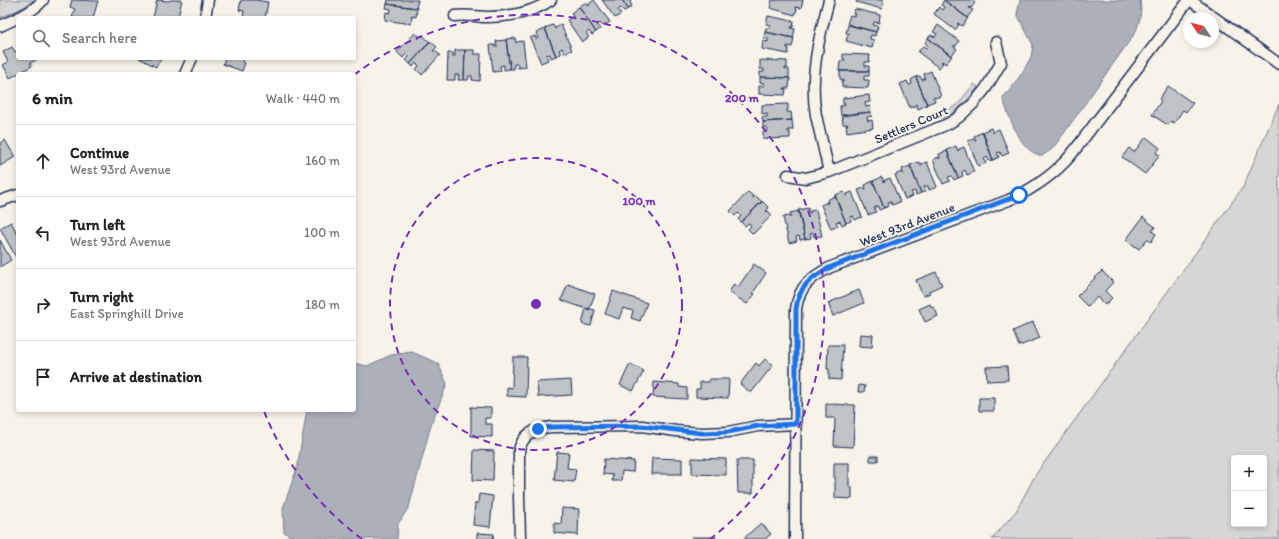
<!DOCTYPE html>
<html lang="en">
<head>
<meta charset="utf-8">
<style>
  :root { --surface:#fff; --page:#f6f6f6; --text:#222; --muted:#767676; --line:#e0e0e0 }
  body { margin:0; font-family:Itim,sans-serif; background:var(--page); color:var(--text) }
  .controls { position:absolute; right:12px; bottom:12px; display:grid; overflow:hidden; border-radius:4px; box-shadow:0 2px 6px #0003 }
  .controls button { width:36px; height:36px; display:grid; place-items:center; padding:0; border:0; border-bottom:1px solid var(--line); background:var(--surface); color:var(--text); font:20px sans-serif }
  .compass { position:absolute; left:1183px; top:12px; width:36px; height:36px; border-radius:50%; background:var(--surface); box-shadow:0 2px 6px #0003; rotate:305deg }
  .stop { position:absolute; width:12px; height:12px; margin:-9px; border:3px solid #1a73e8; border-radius:50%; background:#fff }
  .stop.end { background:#1a73e8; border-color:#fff; box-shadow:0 1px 4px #0008 }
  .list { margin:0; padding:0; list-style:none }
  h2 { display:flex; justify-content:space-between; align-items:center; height:52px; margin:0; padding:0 16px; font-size:17px }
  h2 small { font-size:13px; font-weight:400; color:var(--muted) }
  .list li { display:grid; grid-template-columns:26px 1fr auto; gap:12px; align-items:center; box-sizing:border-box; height:72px; padding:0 16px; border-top:1px solid var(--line) }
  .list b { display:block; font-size:15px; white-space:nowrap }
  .list p { margin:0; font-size:13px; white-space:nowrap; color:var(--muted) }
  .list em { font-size:13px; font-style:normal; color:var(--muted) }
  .icon { flex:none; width:22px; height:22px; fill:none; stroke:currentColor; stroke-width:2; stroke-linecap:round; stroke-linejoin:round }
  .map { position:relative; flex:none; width:1279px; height:539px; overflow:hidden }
  .search { position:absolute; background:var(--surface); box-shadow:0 2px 6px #0003; left:16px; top:16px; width:340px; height:44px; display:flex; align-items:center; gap:10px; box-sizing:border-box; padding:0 14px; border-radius:4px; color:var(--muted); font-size:15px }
  .panel { position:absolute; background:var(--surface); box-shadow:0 2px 6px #0003; left:16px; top:72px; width:340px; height:340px; border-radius:4px }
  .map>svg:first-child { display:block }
  .green { fill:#d7d6d4; stroke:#798299; fill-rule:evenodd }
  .water { fill:#acb0b9; stroke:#727c95 }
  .building { fill:#c0c3c5; stroke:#1b2f5e }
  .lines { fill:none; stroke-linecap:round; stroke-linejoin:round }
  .minor-casing { stroke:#1b2f5e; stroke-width:13 }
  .minor { stroke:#f7f3e8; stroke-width:10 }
  .route { stroke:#1a73e8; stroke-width:5 }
  .ring { fill:none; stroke:#7b2cbf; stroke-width:2; stroke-dasharray:7 5 }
  .labels { text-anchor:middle; stroke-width:4; stroke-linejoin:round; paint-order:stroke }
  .street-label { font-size:13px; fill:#1b2f5e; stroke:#f7f3e8 }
  .centre { fill:#7b2cbf; stroke:#f7f3e8; stroke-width:2 }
  .ring-label { font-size:12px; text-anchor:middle; font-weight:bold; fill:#7b2cbf; stroke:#f7f3e8; stroke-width:4; stroke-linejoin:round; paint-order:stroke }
</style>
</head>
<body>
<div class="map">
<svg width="1279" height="539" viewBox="0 0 1279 539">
  <rect width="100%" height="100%" fill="#f7f3e8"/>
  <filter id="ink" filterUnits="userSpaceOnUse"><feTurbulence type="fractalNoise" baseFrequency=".025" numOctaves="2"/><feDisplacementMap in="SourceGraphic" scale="8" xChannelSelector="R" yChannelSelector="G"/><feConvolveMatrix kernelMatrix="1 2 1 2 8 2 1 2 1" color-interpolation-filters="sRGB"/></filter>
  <g filter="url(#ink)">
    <path class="green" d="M0,0H34L24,7L0,18Z
      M974,84L978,87C968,101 957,111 942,119L940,115L958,104Z
      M1279,104V539H992L1016,511L1036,474L1243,187ZM1234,458H1264V524H1234Z"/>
    <path class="water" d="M1020,0H1140C1142,12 1140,22 1135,33L1062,136L1052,149L1042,156C1020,152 1010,118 1003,100V97L1011,89L1022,73L1031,57L1033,45L1017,14Z
      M412,352L438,363L447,384L431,425L409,507L398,524L397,539H295L284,532L283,508L297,468L307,410H354V363L367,366L391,355Z"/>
    <path class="building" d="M72,0L98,1L93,18H72L75,9L70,7Z
      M157,0L169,1L170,0H182L178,17L171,15V18H153Z
      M241,0H255L268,2L265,18H243L244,11L239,10Z
      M388,0H418L416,8L387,4Z
      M594,0L610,22L603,26L600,23L597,25L600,29L596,32L579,7L586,2L589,6V4Z
      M602,0H622L628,9L624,11L621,8L618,10L621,14L615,18Z
      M622,0H632L630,2L632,6L628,9Z
      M772,0L776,1L777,0H803L801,8L796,7V9H797L795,15L770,8Z
      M857,0H880L884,1L882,9L856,2Z
      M944,0L968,18L962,26L958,23L957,24L959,25L955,30L934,14L939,7L942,10L944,7L941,5Z
      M944,0H972L975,3L971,8L970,7L969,8L973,10L967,18Z
      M387,4L417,8L416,17L411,16L412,18L411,24L385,20L386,12L390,13L391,9L386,8Z
      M579,7L596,32L592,35L589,31L586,33L589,37L582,42L567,20L572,17L573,19L574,18L571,13Z
      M855,9L880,15L879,23L874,22L873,25L878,26L876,32L847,24L850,15L854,16L855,14H853Z
      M768,16L794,21L793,27H791V28L795,29L793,38L765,32L766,28H770L771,25L766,24Z
      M553,25L555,29V28L561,25L572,50L564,53L562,48L559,50L561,54L556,56L545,28Z
      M848,25L876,32L875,36L871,35L870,39L874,40L872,48L846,41L848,35L850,34L846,33Z
      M938,25L959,41L956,46H953L957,49L951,56L928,38L931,35L935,37L937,34L933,32Z
      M545,29L556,56L551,58L550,54L546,55L548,60L541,63L530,38L535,36L536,39L538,38L536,33Z
      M765,32L794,38L792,47L787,46V48H789L788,54L762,49L763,41L768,42V39L764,38Z
      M415,33L419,36L417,38L418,39L422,35L430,42L410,64L406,60L409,57L406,54L403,58L397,52Z
      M515,38L516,43L517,42L523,41L526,67L518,68V64H514V69H510L506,39Z
      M928,38L952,56L946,64L942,61L941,62L943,63L939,68L918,52L923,46L926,48L928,46L925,43Z
      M506,40L510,69L504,70V65L500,66L501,71L493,72L490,45H495V47H497L496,41Z
      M430,41L437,47L433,51H435L440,55L422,75L416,69L419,66L416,63L413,67L410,64Z
      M12,47L15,52L18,50V58H35L36,60L30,63L32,66L10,78L3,65L8,62L3,52Z
      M455,50H465L464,80H458L459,75H455V80H447L448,53H453V56H455Z
      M465,50H474V55L475,54H481L480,81L472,80V76H469L468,80H464Z
      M843,54L870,55L869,62H865V66H869V71H839L840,61H844L845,59H843Z
      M139,58H161L156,67Z
      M225,58H244L242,62L245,63L242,71L223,64Z
      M760,60L787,61V68H785V69H789V78L760,77V72H764V69H760Z
      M840,71H869V76H864V80H869L868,88L842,87V81H844V80L840,79Z
      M931,71L941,96L935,98V97H933L935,101L927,104L916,77L920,76L922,80L925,78L924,74Z
      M760,77L790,78L789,88H784V89H786L785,95L759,94V86H764V83H760Z
      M916,77L927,105L918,109L916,104L915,106L910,108L900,84L907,81L909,85L912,84L911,80Z
      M1168,86L1193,103L1186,112L1183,110L1174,123L1171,121L1168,125L1152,115L1161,101L1159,99Z
      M869,95L870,102L865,103L866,107L870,106L871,112L841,116L840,106L845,105V104H843V98Z
      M788,104V110H787V112H791L792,120L763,122L762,117H767V113L762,114V105Z
      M871,112L872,116L867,117L868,121L872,120L873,128L847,132L846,125H848L847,124H843L842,115Z
      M792,120L793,130H788V132H790V138L763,139V131H768L767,127L763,128V122Z
      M991,128L993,133L994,131L999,129L1009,153L1002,156L1000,152L997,153L999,157L993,160L982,132Z
      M983,132L993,160L989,161L987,157L984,159L986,163L978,166L968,141L974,139V140H976L974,136Z
      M1146,137L1160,148L1156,153L1160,155L1145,174L1122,157L1129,148L1134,152Z
      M5,140L15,157L0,166V143Z
      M956,146L958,151L959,149L964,147L974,172L967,175L965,170L962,172L963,176L958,178L947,150Z
      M947,151L958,178L954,180L952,176L948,177L950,181L943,184L933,160L938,157L939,159L940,158L939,154Z
      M919,162L921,166H922L921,164L927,162L937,187L929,190L928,186L924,187L926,191L921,193L910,165Z
      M910,166L921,193L916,195L915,191L911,192L913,196L905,199L895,175L901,172L902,174L903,173L902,169Z
      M882,177L884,182L885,181V180L890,178L900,202L892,205L891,201L888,202L889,206L884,208L873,181Z
      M873,181L884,208L879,210L878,206L874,208L876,212L868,215L858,190L864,188L865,189H866L865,185Z
      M748,192L753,196V198L755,195L762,202L741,222L738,219L741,216L738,213L735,216L730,211Z
      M844,192L846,196H847V194L852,192L862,217L855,220L853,216L850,217L851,221L846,223L835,195Z
      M835,196L846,223L842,225L840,221L836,222L838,226L831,229L821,205L827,202V204L828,203L827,200Z
      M762,201L769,208L766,211L767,212L768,211L772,215L753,234L748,229L751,226L749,223L745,226L741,222Z
      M808,208L809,213L811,212L810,211L816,210L822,236L814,237L813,233L810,234L811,238L805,239L798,210Z
      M799,211L805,239L800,240L799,236L796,237L797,241L789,243L783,217L789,216V217H791L790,213Z
      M1143,217L1155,227L1152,231L1156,234L1151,242L1147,239L1139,249L1126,240Z
      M11,222L18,235V261L0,228Z
      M0,240L11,260L0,267Z
      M754,264L766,273L753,293L755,294L747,304L729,292L734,284L738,287Z
      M1102,271L1113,282L1105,291L1112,298L1105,305L1097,297L1088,307L1077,296Z
      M936,272L942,285L929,291L930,293L923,296L916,280Z
      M568,284L595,294L589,310L561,300Z
      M859,290L864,303L833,316L828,303Z
      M613,291L647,303L640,321L631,318L633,311L623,308L619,319L605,314Z
      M930,304L932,308L934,307L938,316L925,322L919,309Z
      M586,308L595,310L591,326L582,324Z
      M1033,322L1040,338L1019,346L1013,331Z
      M860,334L873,335L872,347L859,346Z
      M828,345H843L841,380L829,379V369H827Z
      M513,357H527L526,397L507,396V387L512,388Z
      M765,359L773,365L751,393L740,384L756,363L759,366Z
      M630,364L644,371L633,391L620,385Z
      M1007,366L1008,380L987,381L986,367Z
      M709,379H729L728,398L696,397V389H700V382H709Z
      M571,380L572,395L538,397L537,382Z
      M654,382L679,384V387L687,388V399L653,397Z
      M859,385L865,386L864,392H858Z
      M979,398H994V411H979Z
      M826,404L855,405L853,447L834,446L835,418H826Z
      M471,407L491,408V418H485V424H492V437L471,436Z
      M474,450L494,451L493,481L473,480Z
      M557,452L569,453L567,468L576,469L574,482L554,480Z
      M870,456H878V461H870Z
      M652,458L682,459V474H651Z
      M692,458L726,459V475L692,474Z
      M604,459L634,461L633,472L622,471L621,481H612L613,475L603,474Z
      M737,460H753V493H738Z
      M834,463H849V487H852V499L835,498V477H834Z
      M479,494L493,496L490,527L473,525L475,503H478Z
      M562,508L579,509L578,535L554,533V523L561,524Z
      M761,523L771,534L765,539H743Z
      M477,533L494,534L493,539H477Z
      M692,537H716L715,539H692Z"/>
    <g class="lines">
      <g class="minor-casing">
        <path id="minor" d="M1190,0L1279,64
          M455,16C466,14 478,17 489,17C510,17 534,12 551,0
          M205,18L208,0
          M0,26C15,19 32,13 43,0
          M185,74L192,58
          M829,172C825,153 820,134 816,115C809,77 819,37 829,0
          M788,175L806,178L829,172L948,124L959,117L974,103L986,88L1001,63L996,42
          M0,201L18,195
          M520,539L519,496V450C523,433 537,428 552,427L642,426L676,431L702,433L728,432L758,426L796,424
          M795,539L796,309C799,286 811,277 831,267L1009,200C1033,189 1054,175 1071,155L1189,0"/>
      </g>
      <use href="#minor" class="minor"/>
    </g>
  </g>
  <g class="lines" filter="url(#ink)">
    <path class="route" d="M538,429L552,427L642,426L702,433L728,432L758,426L796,424V309C799,286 811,277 831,267L1019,195"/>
  </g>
  <g class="ring">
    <circle cx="536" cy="304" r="146"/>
    <path d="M362 539A292 292 0 0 1 264 411M354 75A292 292 0 1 1 710 539"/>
  </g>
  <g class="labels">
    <g class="street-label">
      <text transform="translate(911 124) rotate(-23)" y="5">Settlers Court</text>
      <text transform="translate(907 224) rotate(-21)" y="5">West 93rd Avenue</text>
    </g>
  </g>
  <circle cx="536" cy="304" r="6" class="centre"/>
  <g class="ring-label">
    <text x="742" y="102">200 m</text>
    <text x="639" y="205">100 m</text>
  </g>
</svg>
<div class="controls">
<button>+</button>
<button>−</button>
</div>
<svg class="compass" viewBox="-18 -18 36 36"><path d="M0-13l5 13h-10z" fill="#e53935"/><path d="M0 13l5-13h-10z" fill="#767676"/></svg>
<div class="stop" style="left:1019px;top:195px"></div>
<div class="stop end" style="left:538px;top:429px"></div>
<div class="search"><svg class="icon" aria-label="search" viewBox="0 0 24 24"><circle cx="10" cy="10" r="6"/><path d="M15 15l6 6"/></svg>Search here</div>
<section class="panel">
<h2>6 min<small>Walk · 440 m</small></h2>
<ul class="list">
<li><svg class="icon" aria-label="ahead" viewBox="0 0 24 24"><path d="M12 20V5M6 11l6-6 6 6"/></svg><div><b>Continue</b><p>West 93rd Avenue</p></div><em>160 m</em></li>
<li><svg class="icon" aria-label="left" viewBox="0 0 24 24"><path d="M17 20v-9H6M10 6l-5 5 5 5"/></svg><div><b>Turn left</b><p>West 93rd Avenue</p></div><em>100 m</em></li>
<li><svg class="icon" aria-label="right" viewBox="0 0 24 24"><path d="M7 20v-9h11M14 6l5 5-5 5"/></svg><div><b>Turn right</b><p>East Springhill Drive</p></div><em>180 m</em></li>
<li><svg class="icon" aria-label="arrive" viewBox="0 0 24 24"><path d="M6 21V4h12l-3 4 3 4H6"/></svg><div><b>Arrive at destination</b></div></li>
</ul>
</section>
</div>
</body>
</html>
